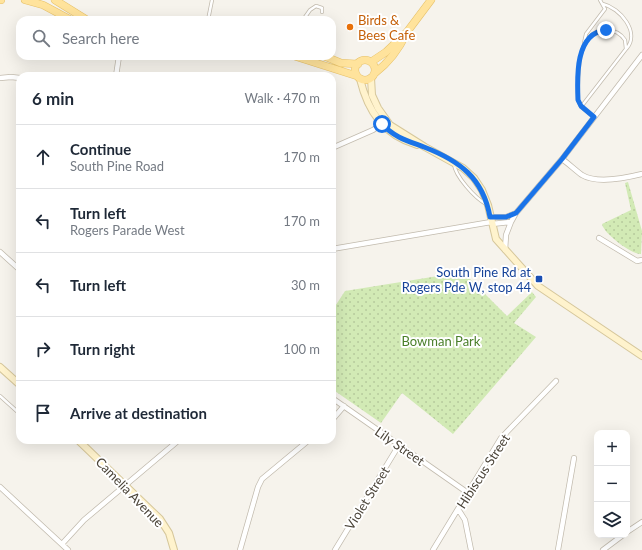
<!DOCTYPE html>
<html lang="en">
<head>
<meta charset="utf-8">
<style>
  :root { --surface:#fff; --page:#f6f6f7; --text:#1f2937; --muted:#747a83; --line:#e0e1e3 }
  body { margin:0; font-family:Lato,sans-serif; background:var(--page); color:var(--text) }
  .controls { position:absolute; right:12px; bottom:12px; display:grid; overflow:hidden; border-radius:8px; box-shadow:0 4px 16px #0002 }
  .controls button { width:36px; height:36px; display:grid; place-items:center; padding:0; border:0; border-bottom:1px solid var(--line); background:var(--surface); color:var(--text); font:20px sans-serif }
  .stop { position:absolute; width:12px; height:12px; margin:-9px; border:3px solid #1a73e8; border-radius:50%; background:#fff }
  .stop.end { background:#1a73e8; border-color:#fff; box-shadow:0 1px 4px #0008 }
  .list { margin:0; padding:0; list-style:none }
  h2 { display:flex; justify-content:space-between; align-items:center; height:52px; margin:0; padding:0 16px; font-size:17px }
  h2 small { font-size:13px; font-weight:400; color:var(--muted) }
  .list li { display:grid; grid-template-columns:26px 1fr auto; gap:12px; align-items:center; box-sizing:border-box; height:64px; padding:0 16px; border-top:1px solid var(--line) }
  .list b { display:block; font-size:15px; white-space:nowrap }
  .list p { margin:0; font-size:13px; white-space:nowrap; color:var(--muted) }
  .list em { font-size:13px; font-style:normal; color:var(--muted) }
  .icon { flex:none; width:22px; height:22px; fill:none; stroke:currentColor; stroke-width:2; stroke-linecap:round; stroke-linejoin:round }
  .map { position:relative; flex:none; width:642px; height:550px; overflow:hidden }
  .search { position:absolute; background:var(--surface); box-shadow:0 4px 16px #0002; left:16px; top:16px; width:320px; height:44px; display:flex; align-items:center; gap:10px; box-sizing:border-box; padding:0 14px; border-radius:12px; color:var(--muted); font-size:15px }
  .panel { position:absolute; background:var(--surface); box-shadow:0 4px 16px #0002; left:16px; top:72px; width:320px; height:372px; border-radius:12px }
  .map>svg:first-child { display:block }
  .park { fill:url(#park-dots) }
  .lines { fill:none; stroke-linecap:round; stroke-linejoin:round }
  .lane-casing { stroke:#c2bbae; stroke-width:4 }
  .street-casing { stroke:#c2bbae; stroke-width:6 }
  .secondary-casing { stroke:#d6c79b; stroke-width:8 }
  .primary-casing { stroke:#e6c16a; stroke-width:8 }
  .lane { stroke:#fff; stroke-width:2.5 }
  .street { stroke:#fff; stroke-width:4.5 }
  .secondary { stroke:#fff3cd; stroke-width:6 }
  .primary { stroke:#ffe39c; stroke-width:7 }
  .route { stroke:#1a73e8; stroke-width:5 }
  .food-dot { fill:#e8710a; stroke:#fff; stroke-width:1.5 }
  .transit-dot { fill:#1a4fb4; stroke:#fff; stroke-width:1.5 }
  .labels { text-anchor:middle; stroke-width:4; stroke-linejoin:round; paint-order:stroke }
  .food-label { font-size:13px; fill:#c56008; stroke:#fff; text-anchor:start }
  .transit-label { font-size:13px; fill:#164399; stroke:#fff; text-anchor:end }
  .park-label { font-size:13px; fill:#4a7f2a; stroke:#fff }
  .street-label { font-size:13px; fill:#4b4439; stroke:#fff }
</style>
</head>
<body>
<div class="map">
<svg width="642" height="550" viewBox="0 0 642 550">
  <defs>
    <pattern id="park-dots" width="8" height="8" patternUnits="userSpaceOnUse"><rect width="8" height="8" fill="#d2eab5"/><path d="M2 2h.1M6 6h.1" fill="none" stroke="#b6ca9c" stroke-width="1.8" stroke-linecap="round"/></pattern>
  </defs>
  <rect width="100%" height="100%" fill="#f6f3ec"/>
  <path class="park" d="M628,182L642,231L641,254C632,255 603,233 602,224L631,210L625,183Z
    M463,272L507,316L532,292L536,297L514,323L536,337L453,434L402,393L381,423L332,389V311L345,291Z"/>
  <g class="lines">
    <g class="lane-casing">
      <path id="lane" d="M603,4C620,8 640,32 627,48
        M208,20L212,0
        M303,20L310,10L316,6L322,8V12
        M584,43L586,34L605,9L600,0
        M581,107L626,49L625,40C621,34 614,30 606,30C575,30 578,79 578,100L581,107L594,117
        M454,164C455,176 475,198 486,204
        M0,396L20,414"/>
    </g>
    <g class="street-casing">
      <path id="street" d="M116,76L119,56
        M0,78L11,77L20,78
        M332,148L373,130L385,122
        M562,159C569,164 575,170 582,175C597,184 626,178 642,174
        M490,217H506L516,213
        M492,224L511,222L516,213L562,159L642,55
        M599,238L637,261L642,260
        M332,249L491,222
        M505,250L506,235L511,222
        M0,252L20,270
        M332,398L468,493
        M332,420L344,406
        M0,487L68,550
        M458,509L465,520L471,550
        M627,532L642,522
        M62,544L84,520L179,440
        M240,550L258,487L262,479L309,440
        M335,550L399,445
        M433,550L501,438L556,381
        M558,550L574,458
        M603,550L623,535"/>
    </g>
    <g class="secondary-casing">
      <path id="secondary" d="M371,78L372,95L378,108L390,125L425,147L463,168L474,178L482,190L488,205L496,239L538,286L642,356
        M360,79C368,112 384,135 417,145
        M0,367L20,385
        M78,440L160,519L169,533L174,550"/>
    </g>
    <g class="primary-casing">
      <path id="primary" d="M0,0H1
        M25,0L43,5L71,20
        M55,0L87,20
        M294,56L357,76
        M324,56L341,63L358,64
        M355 70a10 10 0 1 1 20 0a10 10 0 1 1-20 0Z
        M371,62L386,52L407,32L431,0
        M375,73C388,63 399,49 406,34"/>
    </g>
    <use href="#lane" class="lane"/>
    <use href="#street" class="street"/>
    <use href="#secondary" class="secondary"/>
    <use href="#primary" class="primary"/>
  </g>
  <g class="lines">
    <path class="route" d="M382,124C395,138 408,141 424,147C460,161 483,178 490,217H506L516,213L562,159L594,117L581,106L578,100C577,77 575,33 606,30"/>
  </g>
  <circle class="food-dot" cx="350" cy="27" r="4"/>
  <rect class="transit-dot" x="535" y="275" width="8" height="8" rx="2"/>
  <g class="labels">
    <g class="food-label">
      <text x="358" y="25">Birds &amp;<tspan x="358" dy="15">Bees Cafe</tspan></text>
    </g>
    <g class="transit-label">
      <text x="531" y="277">South Pine Rd at<tspan x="531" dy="15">Rogers Pde W, stop 44</tspan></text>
    </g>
    <g class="park-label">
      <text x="441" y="346">Bowman Park</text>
    </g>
    <g class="street-label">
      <text transform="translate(400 446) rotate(35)" y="5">Lily Street</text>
      <text transform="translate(483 471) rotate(-57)" y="5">Hibiscus Street</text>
      <text transform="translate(130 492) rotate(46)" y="5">Camelia Avenue</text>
      <text transform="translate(367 498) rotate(-58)" y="5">Violet Street</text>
    </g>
  </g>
</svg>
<div class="controls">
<button>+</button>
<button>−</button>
<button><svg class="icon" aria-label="layers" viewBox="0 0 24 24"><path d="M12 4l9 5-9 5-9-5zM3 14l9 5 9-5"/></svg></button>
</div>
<div class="stop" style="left:382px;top:124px"></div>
<div class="stop end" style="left:606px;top:30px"></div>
<div class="search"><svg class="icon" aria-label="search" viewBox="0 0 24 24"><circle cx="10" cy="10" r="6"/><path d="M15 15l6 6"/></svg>Search here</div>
<section class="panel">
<h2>6 min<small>Walk · 470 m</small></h2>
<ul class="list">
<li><svg class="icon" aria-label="ahead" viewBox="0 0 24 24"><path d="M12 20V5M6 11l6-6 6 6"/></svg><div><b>Continue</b><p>South Pine Road</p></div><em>170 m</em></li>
<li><svg class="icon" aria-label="left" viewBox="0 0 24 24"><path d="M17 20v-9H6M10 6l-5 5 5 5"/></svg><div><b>Turn left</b><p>Rogers Parade West</p></div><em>170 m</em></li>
<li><svg class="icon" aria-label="left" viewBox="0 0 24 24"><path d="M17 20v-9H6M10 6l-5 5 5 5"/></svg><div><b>Turn left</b></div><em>30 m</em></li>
<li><svg class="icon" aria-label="right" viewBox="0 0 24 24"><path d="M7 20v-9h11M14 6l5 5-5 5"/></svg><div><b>Turn right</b></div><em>100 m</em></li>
<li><svg class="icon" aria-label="arrive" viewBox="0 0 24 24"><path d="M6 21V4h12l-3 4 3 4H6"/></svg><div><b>Arrive at destination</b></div></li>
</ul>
</section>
</div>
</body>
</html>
